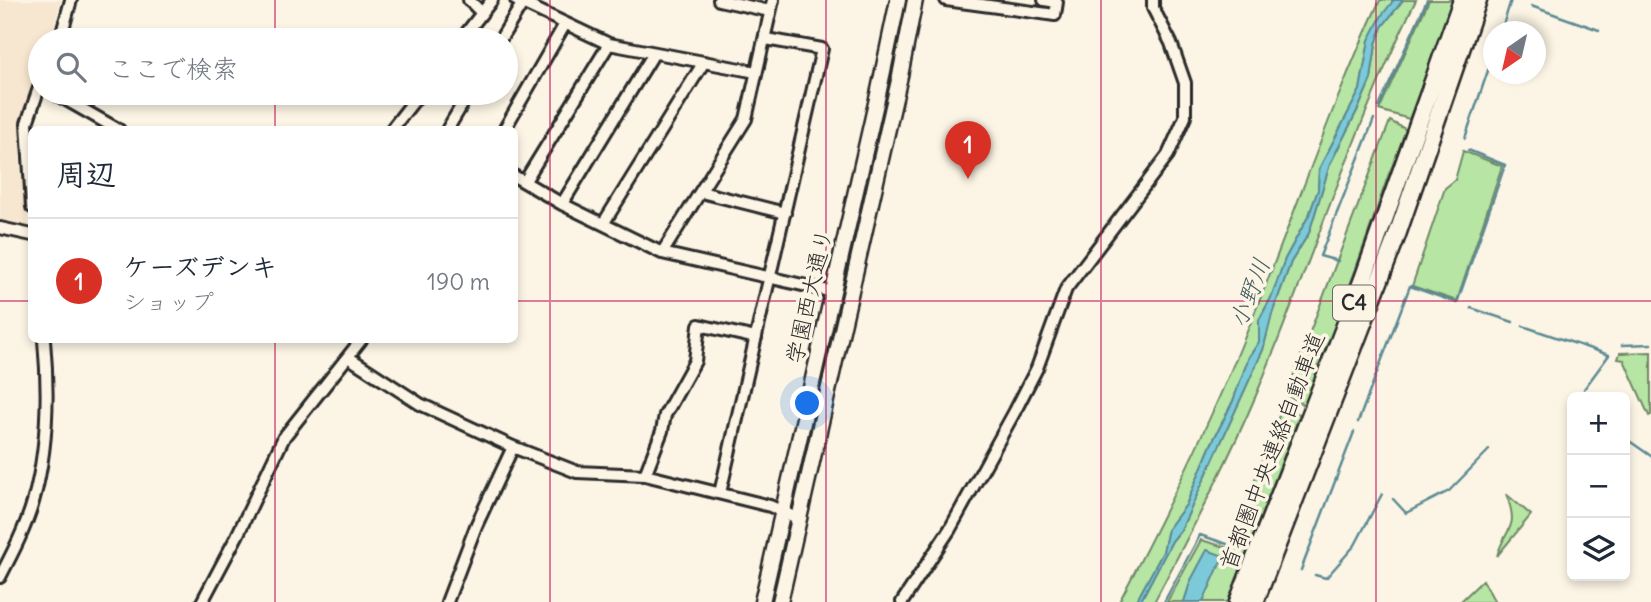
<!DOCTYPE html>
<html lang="ja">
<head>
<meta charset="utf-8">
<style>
  :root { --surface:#fff; --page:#f6f6f7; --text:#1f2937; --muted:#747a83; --line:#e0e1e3; --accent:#d93025 }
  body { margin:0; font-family:Delius,"Klee One",sans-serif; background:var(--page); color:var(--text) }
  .controls { position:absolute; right:21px; bottom:21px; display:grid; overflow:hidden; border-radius:10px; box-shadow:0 4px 10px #0003 }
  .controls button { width:63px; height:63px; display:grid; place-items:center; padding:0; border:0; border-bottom:2px solid var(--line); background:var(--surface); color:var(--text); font:35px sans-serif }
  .compass { position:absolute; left:1483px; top:21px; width:63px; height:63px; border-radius:50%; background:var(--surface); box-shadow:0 4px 10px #0003; rotate:214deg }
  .you { position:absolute; left:808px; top:404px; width:24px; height:24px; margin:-18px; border:5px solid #fff; border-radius:50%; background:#1a73e8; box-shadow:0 0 0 10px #1a73e833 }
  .badge { display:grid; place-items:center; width:46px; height:46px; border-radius:50%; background:var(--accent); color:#fff; font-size:23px; font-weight:700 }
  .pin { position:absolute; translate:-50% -58px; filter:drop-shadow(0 2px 4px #0008) }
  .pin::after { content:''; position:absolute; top:37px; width:24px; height:21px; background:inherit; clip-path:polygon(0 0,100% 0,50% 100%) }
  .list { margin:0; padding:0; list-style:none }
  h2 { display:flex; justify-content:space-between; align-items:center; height:91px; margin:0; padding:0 28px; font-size:30px }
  h2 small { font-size:23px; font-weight:400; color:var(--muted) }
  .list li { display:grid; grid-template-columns:46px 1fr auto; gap:21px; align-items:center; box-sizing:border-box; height:126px; padding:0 28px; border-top:2px solid var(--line) }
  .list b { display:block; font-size:26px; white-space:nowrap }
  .list p { margin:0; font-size:23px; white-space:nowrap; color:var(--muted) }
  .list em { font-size:23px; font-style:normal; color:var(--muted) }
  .icon { flex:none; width:38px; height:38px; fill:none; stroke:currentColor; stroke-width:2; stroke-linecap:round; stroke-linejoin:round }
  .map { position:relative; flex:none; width:1651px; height:602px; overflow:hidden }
  .search { position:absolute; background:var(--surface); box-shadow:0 4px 10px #0003; left:28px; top:28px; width:490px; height:77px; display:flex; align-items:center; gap:18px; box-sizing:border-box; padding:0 24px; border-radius:38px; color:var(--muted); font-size:26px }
  .panel { position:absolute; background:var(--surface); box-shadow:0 4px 10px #0003; left:28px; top:126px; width:490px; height:217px; border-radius:10px }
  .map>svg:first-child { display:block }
  .built { fill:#f8e7d0 }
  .grass { fill:#b6e5a4; stroke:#708868; stroke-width:2 }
  .water { fill:#7ccad9; stroke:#5c8a93; stroke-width:2 }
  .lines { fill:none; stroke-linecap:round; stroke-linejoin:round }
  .stream { stroke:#5c8a93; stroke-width:2.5 }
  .minor-casing { stroke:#2b2b2b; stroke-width:16 }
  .major-casing { stroke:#2b2b2b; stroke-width:19 }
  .highway-casing { stroke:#2b2b2b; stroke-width:21 }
  .minor { stroke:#fcf5e5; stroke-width:10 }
  .major { stroke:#fcf5e5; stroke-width:14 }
  .highway { stroke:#fcf5e5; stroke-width:16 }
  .grid { fill:none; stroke:#c2185b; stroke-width:2; stroke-opacity:0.55 }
  .labels { text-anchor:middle; stroke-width:7; stroke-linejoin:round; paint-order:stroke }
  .shield { fill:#fcf5e5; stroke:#6a6863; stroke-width:2 }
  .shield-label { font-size:21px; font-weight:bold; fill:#2b2b2b }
  .street-label { font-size:23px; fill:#2b2b2b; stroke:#fcf5e5 }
  .water-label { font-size:24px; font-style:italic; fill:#435b5f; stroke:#fcf5e5 }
</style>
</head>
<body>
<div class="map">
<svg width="1651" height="602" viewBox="0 0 1651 602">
  <rect width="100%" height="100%" fill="#fcf5e5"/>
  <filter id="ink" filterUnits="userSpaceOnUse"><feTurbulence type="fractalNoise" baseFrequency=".0143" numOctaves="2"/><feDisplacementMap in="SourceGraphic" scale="14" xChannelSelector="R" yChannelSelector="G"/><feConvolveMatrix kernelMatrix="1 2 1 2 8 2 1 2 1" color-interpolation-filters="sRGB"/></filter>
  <g filter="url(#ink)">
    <path class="built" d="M0,0H61L51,40H40V72L23,119L20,159L29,230L0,225Z"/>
    <path class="grass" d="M1380,0H1394L1369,40L1360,90L1319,169L1318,190L1309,215L1285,259L1272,296L1259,320V342L1249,357L1233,401L1211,445L1186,505L1168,529L1163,552L1136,602H1119C1165,514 1209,426 1246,334C1292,223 1329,109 1380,0Z
      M1403,0H1416C1354,127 1311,262 1257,393C1227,464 1190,533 1154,602H1140L1172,541L1181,530L1263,350L1272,314L1291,262L1309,233L1330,164L1359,107L1371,79L1376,44L1382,27Z
      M1429,0H1452L1434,53L1409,119L1379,110Z
      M905,27L804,474L795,492L790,509L879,112L892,78L902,28Z
      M1390,121L1407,130C1402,148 1393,162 1387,179C1361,255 1334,331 1306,406L1286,395Z
      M1463,151L1502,166L1457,301L1412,286L1445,188L1455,180Z
      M1651,352V415L1649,416L1624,360L1618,359L1620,353Z
      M1281,410L1300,414L1228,602H1203L1222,557L1191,580L1184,602H1167L1201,540L1229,548Z
      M1506,494L1531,515L1497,556C1506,526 1520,530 1506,494Z
      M1483,580L1495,602H1460Z"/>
    <path class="water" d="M1394,0H1403L1382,27L1376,44L1371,79L1359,107L1330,164L1309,233L1291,262L1272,314L1263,350L1181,530L1172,541L1140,602H1136L1163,552L1168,529L1186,505L1211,445L1233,401L1249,357L1259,342V320L1272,296L1285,259L1309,215L1318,190L1319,169L1360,90L1369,40L1382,15Z
      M1207,550L1221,555L1223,557L1203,602H1184L1191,580Z"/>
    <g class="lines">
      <path class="stream" d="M1531,6L1599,30
        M1501,32L1511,0
        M1379,107L1427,0
        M1465,138L1494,53
        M1338,261L1320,256L1374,119
        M1471,308L1513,322
        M1523,326L1609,355L1584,389
        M1622,345L1651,344
        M1358,422L1410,286L1457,303L1505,165L1468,150
        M1625,438L1651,456
        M1393,499L1406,513L1449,491L1489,450
        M1301,570L1354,432
        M1315,575L1326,578L1355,545L1382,494
        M1164,602L1200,535L1227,544"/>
      <g class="minor-casing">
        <path id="minor" d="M469,0L482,13
          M516,0L609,44L756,72
          M719,0L770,11
          M946,0L1055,15L1057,2L1044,0
          M60,40L71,0
          M461,40L492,0
          M500,40L522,4
          M54,93L119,130
          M391,130L420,93
          M447,130L469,93
          M504,130L565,24
          M514,176L562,204L662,253L833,292
          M525,181L609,44
          M701,192L785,213
          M562,204L654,53
          M32,207L27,123L40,85
          M603,224L704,62
          M0,228L32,235
          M662,253L746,119L773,0
          M348,357L420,404L513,447L577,472L645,475L770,506L799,519
          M645,475L662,431L665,415L695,361L699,325L756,338
          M720,493L822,49L766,39
          M0,577C12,554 26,527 33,502C48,449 49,394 44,340
          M202,602L237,536L284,437L361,340
          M447,602L476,526L513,447
          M902,602L950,529L1015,411L1037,368L1066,289L1168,155L1185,117V83L1171,43L1153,8V0"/>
      </g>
      <g class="major-casing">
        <path id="major" d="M762,602L879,90L898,0
          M780,602L900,76L915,0"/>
      </g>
      <g class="highway-casing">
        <path id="highway" d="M1238,602L1363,279L1462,0
          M1255,602L1396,238L1478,0"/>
      </g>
      <use href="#minor" class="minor"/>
      <use href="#major" class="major"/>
      <use href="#highway" class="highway"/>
    </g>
  </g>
  <path class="grid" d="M275,0V40M550,0V602M826,0V602M1101,0V602M1376,0V602M275,93V130M0,301H32M514,301H1651M275,340V602"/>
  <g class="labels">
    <rect class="shield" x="1333" y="285.5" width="42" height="35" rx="5"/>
    <g class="shield-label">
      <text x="1354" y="310">C4</text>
    </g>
    <g class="street-label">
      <text transform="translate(809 296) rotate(-77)" y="8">学園西大通り</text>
      <text transform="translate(1272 451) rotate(-69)" y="8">首都圏中央連絡自動車道</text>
    </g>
    <g class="water-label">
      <text transform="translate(1250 293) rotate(-69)" y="8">小野川</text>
    </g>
  </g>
</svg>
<div class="controls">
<button>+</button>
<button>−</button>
<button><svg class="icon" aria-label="layers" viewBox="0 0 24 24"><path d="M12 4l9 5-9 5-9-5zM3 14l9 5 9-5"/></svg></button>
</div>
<svg class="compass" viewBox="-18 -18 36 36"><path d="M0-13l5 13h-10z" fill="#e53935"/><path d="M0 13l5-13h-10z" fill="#747a83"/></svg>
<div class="you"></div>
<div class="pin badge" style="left:968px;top:179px">1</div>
<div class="search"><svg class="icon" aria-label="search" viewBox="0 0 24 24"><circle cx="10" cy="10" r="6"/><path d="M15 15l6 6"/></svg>ここで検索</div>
<section class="panel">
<h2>周辺<small></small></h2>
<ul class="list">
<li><span class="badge">1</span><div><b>ケーズデンキ</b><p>ショップ</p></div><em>190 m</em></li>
</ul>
</section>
</div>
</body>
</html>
